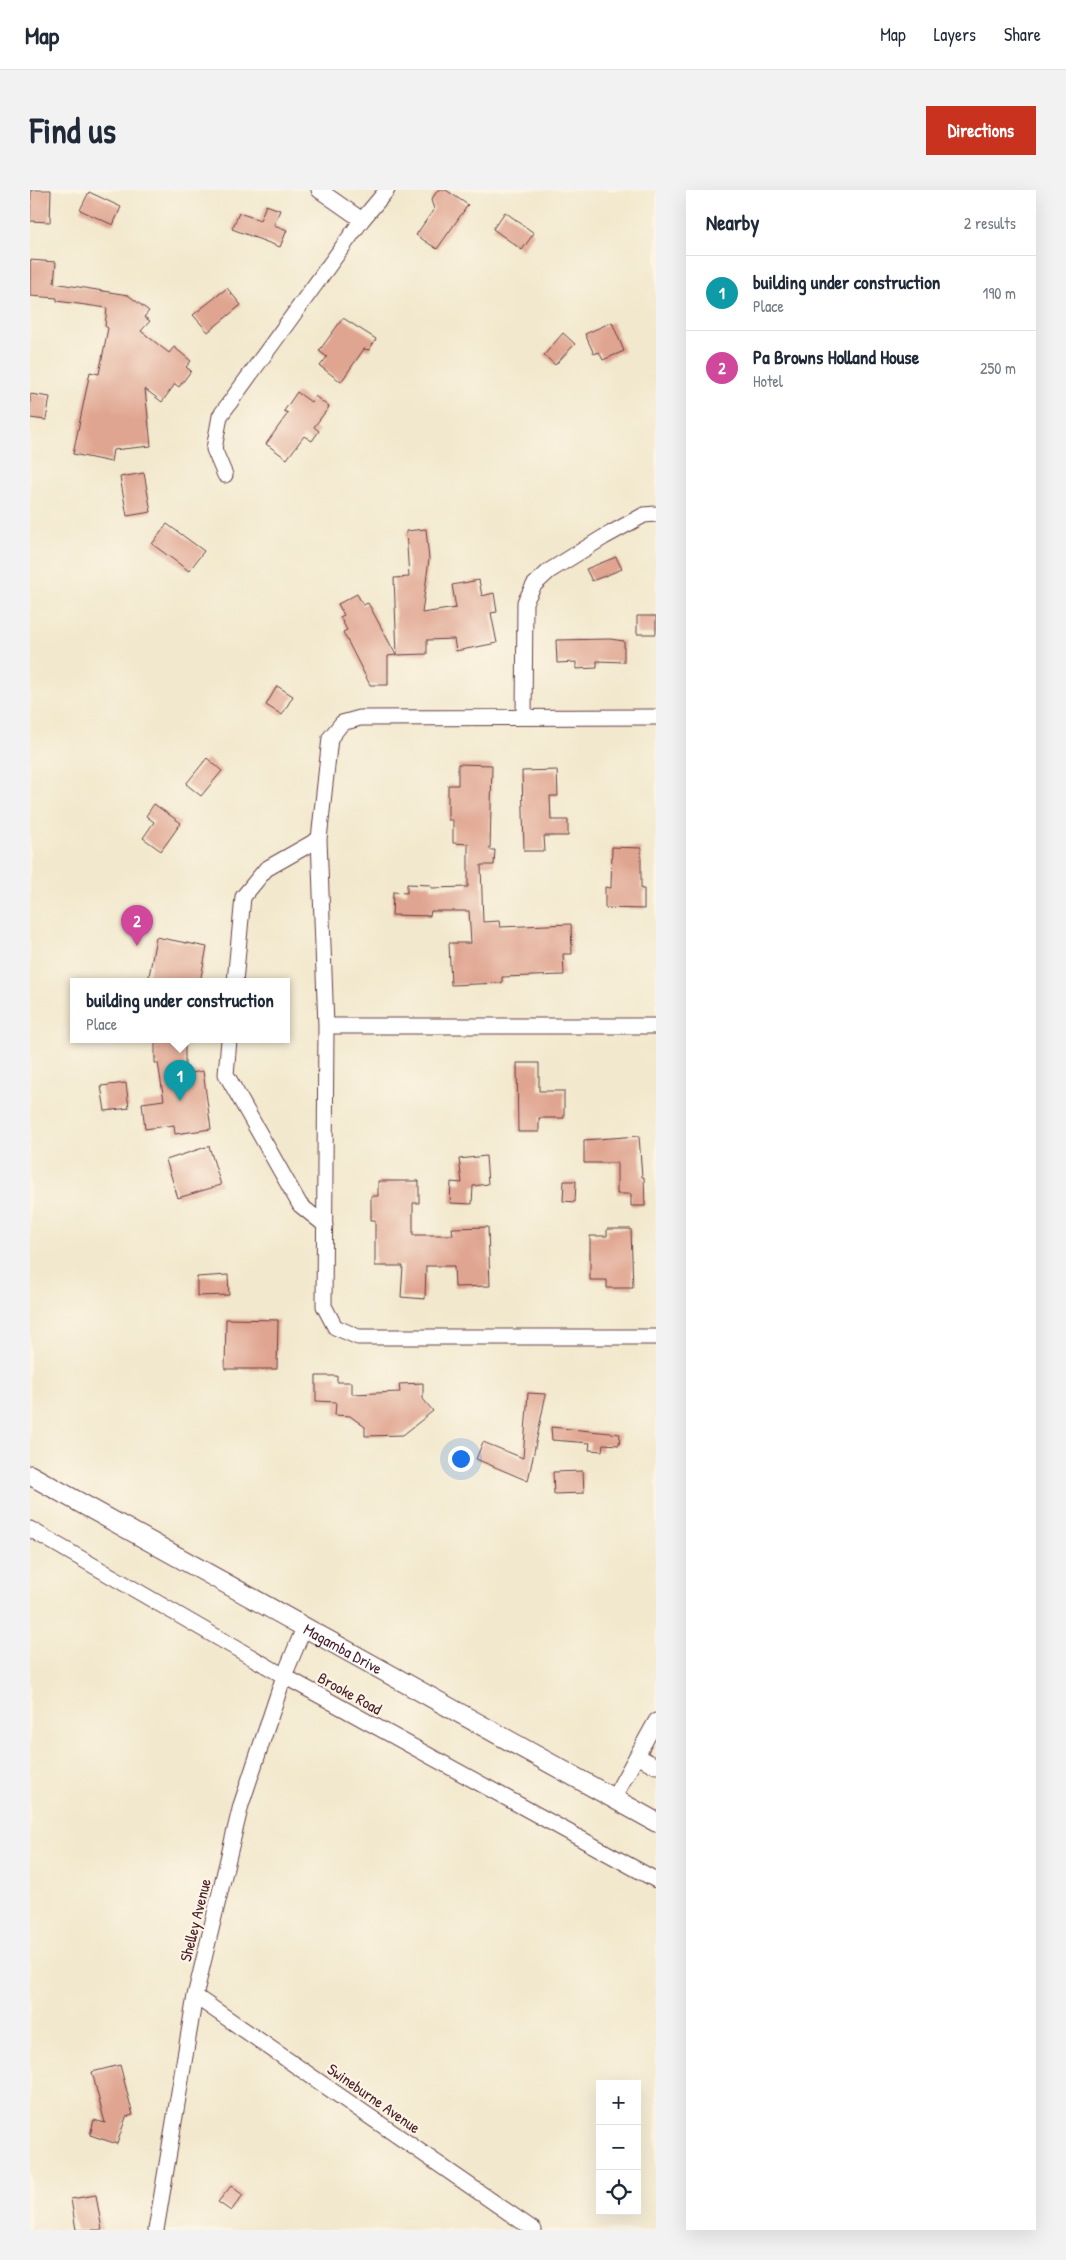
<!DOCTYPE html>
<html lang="en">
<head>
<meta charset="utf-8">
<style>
  :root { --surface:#fff; --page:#f2f2f3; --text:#1f2937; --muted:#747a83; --line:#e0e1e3; --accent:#c8321e }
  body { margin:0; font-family:"Patrick Hand",sans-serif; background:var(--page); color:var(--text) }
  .controls { position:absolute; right:15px; bottom:15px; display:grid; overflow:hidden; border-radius:0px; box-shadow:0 5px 20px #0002 }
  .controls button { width:45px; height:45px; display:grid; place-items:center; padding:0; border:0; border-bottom:1px solid var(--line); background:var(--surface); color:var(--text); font:25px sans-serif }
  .you { position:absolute; left:430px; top:1268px; width:18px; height:18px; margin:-12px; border:4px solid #fff; border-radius:50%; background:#1a73e8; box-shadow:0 0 0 8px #1a73e833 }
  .badge { display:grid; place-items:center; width:32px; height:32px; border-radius:50%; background:var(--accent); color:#fff; font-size:16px; font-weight:700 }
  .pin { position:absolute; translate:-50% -41px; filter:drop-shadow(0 1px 2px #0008) }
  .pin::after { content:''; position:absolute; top:26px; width:18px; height:15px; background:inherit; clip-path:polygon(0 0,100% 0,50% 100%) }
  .popup { position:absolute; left:40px; top:788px; width:220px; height:65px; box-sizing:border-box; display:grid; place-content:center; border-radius:0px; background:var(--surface); filter:drop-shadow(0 1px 4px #0005); font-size:16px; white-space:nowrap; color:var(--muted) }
  .popup b { font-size:19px; color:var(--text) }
  .popup::after { content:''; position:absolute; left:50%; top:100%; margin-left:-10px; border:10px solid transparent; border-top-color:var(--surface) }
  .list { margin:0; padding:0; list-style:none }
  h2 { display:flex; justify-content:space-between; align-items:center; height:65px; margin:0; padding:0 20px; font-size:21px }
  h2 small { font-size:16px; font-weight:400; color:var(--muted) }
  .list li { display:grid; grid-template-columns:32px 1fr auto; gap:15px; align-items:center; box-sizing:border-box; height:75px; padding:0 20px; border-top:1px solid var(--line) }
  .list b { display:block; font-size:19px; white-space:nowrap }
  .list p { margin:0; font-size:16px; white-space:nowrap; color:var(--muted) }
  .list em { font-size:16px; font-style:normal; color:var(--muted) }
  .icon { flex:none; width:28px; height:28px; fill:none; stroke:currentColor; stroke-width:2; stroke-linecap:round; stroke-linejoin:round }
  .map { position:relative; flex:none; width:626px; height:2040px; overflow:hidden; border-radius:0px }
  header { display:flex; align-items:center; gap:30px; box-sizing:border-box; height:70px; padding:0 25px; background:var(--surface); border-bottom:1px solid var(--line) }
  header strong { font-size:24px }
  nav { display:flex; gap:28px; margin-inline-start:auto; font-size:18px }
  .intro { display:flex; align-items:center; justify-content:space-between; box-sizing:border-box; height:120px; padding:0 30px }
  h1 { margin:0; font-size:35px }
  .button { padding:12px 22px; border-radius:0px; background:var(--accent); color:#fff; font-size:18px; font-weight:700 }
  main { display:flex; gap:30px; padding:0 30px }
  aside { flex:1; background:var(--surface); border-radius:0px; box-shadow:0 5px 20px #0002 }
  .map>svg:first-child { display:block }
  .building { fill:#e0a591 }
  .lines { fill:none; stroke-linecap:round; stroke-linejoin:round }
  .minor-casing { stroke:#633d43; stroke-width:17 }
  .tertiary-casing { stroke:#633d43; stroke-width:21 }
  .minor { stroke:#fff; stroke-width:15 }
  .tertiary { stroke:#fff; stroke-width:19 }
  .labels { text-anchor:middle; stroke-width:4.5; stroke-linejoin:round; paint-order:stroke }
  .street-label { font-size:16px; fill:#4a1f2b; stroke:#fcf5e5 }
</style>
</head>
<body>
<header>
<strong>Map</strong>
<nav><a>Map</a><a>Layers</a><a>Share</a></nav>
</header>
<div class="intro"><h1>Find us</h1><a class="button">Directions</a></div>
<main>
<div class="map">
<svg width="626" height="2040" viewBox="0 0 626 2040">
  <rect width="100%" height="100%" fill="#fcf5e5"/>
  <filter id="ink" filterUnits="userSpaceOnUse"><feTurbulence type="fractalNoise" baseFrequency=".02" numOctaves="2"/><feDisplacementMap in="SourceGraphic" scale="10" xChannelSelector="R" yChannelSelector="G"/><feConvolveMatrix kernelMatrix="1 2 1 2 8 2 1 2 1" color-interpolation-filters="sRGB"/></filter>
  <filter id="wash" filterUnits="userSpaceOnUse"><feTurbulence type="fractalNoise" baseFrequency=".0096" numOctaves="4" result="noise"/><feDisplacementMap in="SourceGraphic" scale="20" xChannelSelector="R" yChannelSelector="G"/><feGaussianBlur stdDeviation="1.12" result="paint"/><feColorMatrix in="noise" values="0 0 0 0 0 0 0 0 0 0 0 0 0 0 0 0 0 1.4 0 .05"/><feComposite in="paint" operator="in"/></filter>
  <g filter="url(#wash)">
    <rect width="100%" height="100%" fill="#f2e8cd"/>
    <g id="blocks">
      <path class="building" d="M1,0H21L20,32L0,31Z
        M408,0H416L438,15L407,59L386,45L404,19L401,10Z
        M59,2L91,17L83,35L50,20Z
        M236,15L250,20L244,35L257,40L250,57L202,39L209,23L230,30Z
        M475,22L504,43L492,60L463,39Z
        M0,70L26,72L24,93L98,105L119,121L114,127L120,131L111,141L139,163L144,157L161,171L156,177L161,181L149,197L145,194L132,212L115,199L121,256L83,260L81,272L43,264L60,182L69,184L78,138L75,136L77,118L27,111V108L0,106Z
        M197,98L211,115L178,142L163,125Z
        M313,128L346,149L339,160L334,159L311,192L290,176L297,167L289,161Z
        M582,132L594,161L573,170L569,162L564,164L555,144Z
        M533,143L545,154L525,175L514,165Z
        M267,202L281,212L285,206L299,217L284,237L289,241L282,251L274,246L257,269L236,254L258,223L254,221Z
        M0,204L20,207L16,230L0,228Z
        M114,283L121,322L97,326L90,287Z
        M137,334L174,361L159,381L122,354Z
        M396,339L399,369L392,423L426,418L422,395L449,390L452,406L464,403L467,422L461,423L467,453L426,461L424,449L397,450V464L367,465L364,388L379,387L376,341Z
        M586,367L592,379L562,391L556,379Z
        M327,404L333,415L338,413L366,465L358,466V495H340L313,442L317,440L310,427L314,425L308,414Z
        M607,426H626V444H607Z
        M580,449L594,451V472L567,471V478L546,479V472L527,473L526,450Z
        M247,496L263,506L252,525L236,515Z
        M177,568L192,581L171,606L156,594Z
        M428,574L462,575L460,660H465L464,675H451L453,732L469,731L470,737L541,734L542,764H533L534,785L472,787V793L421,795L419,753H441L439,721H401L400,726L362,725L363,702L377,703V694L401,695V698L438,697V654L423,653V630H418V595H428Z
        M527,580L528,606H520L521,630H538V646H514L515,661H494L492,581Z
        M124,614L151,633L131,661L113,648L124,632L116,626Z
        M582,657L611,658V699H614V719L575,718V697L581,698Z
        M126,747L177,757L170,792H118Z
        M125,850H155V884L173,881L181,939L145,944L144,935L115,939L112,913L134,910L128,873H125Z
        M487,873H509V901H534V928H509V942H488Z
        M96,893L99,918L75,921L71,896Z
        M609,946L612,987H614L615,1016H601V1004H587V973H554V950Z
        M179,956L191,995L148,1008L136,970Z
        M456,966L458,994L443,996L442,1014L420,1013L421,992L432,993L429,969Z
        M348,991H389V1013H383V1045H423L422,1038L458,1037L460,1096L425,1097L424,1076H396L395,1109L371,1107L373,1076H345V1030H341V1006H348Z
        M534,991H546L545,1012L533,1011Z
        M577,1039H601L603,1098H577V1090H560V1046H577Z
        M198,1085L199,1105L167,1106V1087Z
        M196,1129L248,1130L247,1179H195Z
        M286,1186H307V1192H322V1204L370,1202L369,1194L393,1193V1209L403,1221L373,1245L335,1246V1237L320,1226L305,1225L306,1212L286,1211Z
        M498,1203L516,1204L498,1291L446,1269L453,1252L493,1268Z
        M521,1237L590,1244L589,1255L573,1254L572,1261L559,1260L560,1253L522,1250Z
        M553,1281L554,1303L524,1304L523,1282Z
        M90,1875L103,1925L96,1927L87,1954L60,1945L64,1930L75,1933L62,1882Z
        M201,1996L213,2005L201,2021L188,2012Z
        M66,2005L72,2040H46L41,2009Z"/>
    </g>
  </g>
  <g filter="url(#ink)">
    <use href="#blocks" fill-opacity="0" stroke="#633d43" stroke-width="1"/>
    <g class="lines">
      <g class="minor-casing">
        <path id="minor" d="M289,0L332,30
          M195,285L184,259L190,226L332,30L357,0
          M494,526L495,412L504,395L519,381L574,347L614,325L626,324
          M626,527L330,528L312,533L300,548L289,649L296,836L294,1116L305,1137L328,1147H626
          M205,792L213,707L236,679L289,649
          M296,836H626
          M199,850L196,884L270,1015L295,1035
          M0,1339L254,1486L626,1690
          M607,1566L626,1576
          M583,1609L626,1531
          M165,1806L504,2040
          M126,2040L165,1806L211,1615L254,1486L274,1438"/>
      </g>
      <g class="tertiary-casing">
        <g id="tertiary">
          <path id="s1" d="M0,1285L626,1632"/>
        </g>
      </g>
      <use href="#minor" class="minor"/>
      <use href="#tertiary" class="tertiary"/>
    </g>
  </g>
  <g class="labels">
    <g class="street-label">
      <text dy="6" stroke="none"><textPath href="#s1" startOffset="358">Magamba Drive</textPath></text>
      <text transform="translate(320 1503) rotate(29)" y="6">Brooke Road</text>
      <text transform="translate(165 1730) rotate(-76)" y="6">Shelley Avenue</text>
      <text transform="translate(344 1908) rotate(35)" y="6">Swineburne Avenue</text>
    </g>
  </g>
</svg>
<div class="controls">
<button>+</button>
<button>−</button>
<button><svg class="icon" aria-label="locate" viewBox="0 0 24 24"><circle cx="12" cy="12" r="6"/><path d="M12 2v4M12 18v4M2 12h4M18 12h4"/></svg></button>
</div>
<div class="you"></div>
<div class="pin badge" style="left:150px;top:911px;background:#0f9aa8">1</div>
<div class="popup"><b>building under construction</b>Place</div>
<div class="pin badge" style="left:107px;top:756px;background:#d1479c">2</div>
</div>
<aside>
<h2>Nearby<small>2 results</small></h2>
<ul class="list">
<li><span class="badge" style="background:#0f9aa8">1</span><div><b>building under construction</b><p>Place</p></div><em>190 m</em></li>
<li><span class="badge" style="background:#d1479c">2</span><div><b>Pa Browns Holland House</b><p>Hotel</p></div><em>250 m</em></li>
</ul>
</aside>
</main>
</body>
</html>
